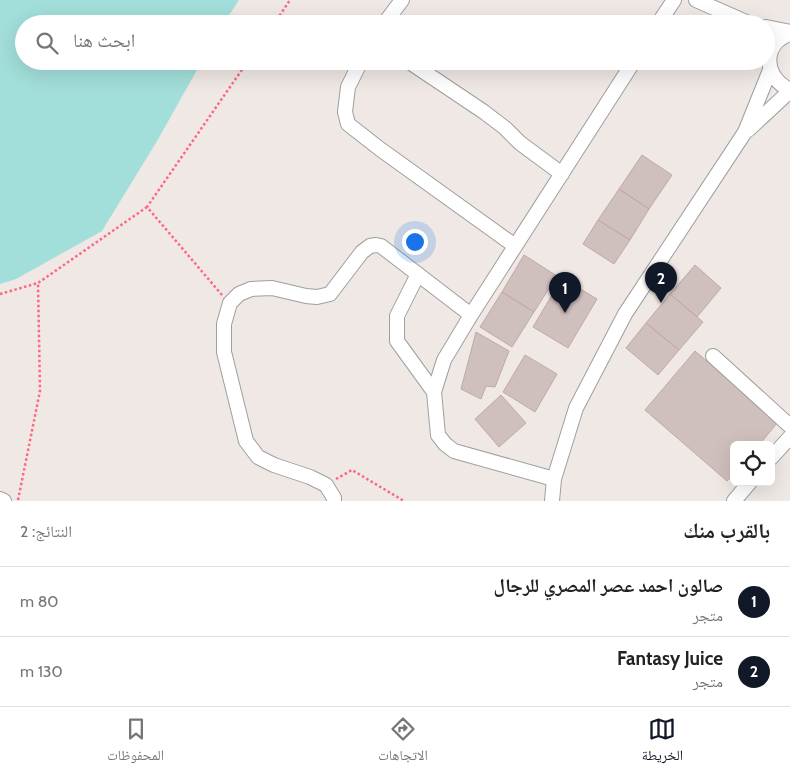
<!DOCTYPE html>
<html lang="ar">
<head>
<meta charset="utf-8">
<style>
  :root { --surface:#fff; --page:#f2f2f2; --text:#222; --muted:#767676; --line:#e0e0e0; --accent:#111827 }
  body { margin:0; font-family:Cabin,"Noto Naskh Arabic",sans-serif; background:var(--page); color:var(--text); direction:rtl }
  .controls { position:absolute; right:15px; bottom:15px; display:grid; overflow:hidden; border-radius:8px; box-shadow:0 5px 20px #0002 }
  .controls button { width:45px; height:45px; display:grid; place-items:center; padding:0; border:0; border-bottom:1px solid var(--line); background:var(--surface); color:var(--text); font:25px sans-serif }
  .you { position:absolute; left:414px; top:241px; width:18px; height:18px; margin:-12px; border:4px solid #fff; border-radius:50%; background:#1a73e8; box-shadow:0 0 0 8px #1a73e833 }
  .badge { display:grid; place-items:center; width:32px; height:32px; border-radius:50%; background:var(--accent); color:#fff; font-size:16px; font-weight:700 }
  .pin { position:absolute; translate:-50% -41px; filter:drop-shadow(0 1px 2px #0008) }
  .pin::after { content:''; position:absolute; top:26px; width:18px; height:15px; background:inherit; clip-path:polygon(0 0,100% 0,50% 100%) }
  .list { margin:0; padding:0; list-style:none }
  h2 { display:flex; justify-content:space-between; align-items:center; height:65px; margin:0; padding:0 20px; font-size:21px }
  h2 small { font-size:16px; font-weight:400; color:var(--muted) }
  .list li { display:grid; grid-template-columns:32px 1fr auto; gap:15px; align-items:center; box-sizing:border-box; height:70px; padding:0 20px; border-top:1px solid var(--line) }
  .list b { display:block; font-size:19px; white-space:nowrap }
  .list p { margin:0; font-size:16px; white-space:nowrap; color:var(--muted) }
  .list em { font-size:16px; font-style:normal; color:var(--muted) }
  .icon { flex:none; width:28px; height:28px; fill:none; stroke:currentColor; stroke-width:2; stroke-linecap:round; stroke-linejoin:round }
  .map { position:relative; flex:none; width:790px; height:501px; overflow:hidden; direction:ltr }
  .search { position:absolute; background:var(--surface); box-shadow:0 5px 20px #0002; left:15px; right:15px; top:15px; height:55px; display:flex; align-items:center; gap:12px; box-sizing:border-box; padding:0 18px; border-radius:28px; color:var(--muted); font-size:19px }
  .sheet { height:205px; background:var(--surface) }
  nav { display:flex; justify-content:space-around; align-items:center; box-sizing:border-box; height:70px; border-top:1px solid var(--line); background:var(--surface); font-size:14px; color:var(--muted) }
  nav a { display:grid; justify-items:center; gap:2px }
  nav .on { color:var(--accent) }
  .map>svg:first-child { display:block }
  .water { fill:#a2deda }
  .building { fill:#cfbfbd; stroke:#c1aaa5 }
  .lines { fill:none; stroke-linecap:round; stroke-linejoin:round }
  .minor-casing { stroke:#9f9f9f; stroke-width:16 }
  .path { stroke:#fe6683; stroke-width:2.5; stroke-dasharray:2.5 2.5; stroke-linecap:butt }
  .minor { stroke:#fff; stroke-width:14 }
</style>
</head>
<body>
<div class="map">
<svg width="790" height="501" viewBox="0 0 790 501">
  <rect width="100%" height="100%" fill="#efe8e4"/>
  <path class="water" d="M0,0H239L223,24H24V61H202L157,141L102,231L16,279L0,284Z"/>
  <path class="building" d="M642,155L672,175L649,209L619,189Z
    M619,189L649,209L630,240L598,220Z
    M598,220L630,240L614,264L583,244Z
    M524,255L557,276L534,312L502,292Z
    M695,265L721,288L697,317L670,294Z
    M562,278L597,299L568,348L533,327Z
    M502,292L534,312L512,347L480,327Z
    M670,294L703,322L679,350L646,323Z
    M646,323L679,350L658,375L626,348Z
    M476,332L509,351L495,387L486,386L481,399L461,389Z
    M695,351L778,422L759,445H734V474L727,481L645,410Z
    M525,355L557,374L535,412L503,392Z
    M501,395L526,423L499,447L475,419Z"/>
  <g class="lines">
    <g class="minor-casing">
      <path id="minor" d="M696,0L746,22
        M384,24L402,0
        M658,24L674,0
        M766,27L790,32
        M790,34C761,44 764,78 790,90
        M361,61L348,87L345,112L348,124L380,149L515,246
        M408,61L484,112L505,128L520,143L562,174
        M748,130L790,91
        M418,274L397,316V341L434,392
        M713,356L790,426
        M771,458L790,437
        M554,479L454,451L445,444L438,435L434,392L444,360L471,315L634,61
        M0,499L4,501
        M334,501V498L326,485L310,477L274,465L258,457L246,441L224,352V324L230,303L239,294L251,289L272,288L306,296L317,297L330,294L362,252L370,246L376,245L381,246L471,315
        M552,501L554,479L576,408L625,314L745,132L770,70
        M734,501L750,482"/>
    </g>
    <path class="path" d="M274,24L290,0
      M0,294L38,283L147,207
      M222,295L147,207L248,61
      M336,479L352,470L404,501
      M18,500L40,391L38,283"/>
    <use href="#minor" class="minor"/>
  </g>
</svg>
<div class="controls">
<button><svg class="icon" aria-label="locate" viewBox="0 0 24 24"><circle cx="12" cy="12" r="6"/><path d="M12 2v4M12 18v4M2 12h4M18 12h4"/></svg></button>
</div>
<div class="you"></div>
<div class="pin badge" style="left:565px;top:313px">1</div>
<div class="pin badge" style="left:661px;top:303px">2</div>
<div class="search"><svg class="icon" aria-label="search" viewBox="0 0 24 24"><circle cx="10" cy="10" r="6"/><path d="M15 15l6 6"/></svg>ابحث هنا</div>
</div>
<section class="sheet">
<h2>بالقرب منك<small>النتائج: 2</small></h2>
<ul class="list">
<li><span class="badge">1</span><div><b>صالون احمد عصر المصري للرجال</b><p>متجر</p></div><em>80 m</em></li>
<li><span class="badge">2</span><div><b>Fantasy Juice</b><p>متجر</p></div><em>130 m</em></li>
</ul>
</section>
<nav>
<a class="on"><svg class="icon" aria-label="map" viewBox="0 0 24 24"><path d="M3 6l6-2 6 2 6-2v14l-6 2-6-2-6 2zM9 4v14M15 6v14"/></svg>الخريطة</a>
<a><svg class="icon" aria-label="directions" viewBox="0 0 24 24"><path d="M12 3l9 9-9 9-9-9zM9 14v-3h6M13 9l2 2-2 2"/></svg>الاتجاهات</a>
<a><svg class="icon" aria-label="saved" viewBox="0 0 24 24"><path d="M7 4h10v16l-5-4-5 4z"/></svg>المحفوظات</a>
</nav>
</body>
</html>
